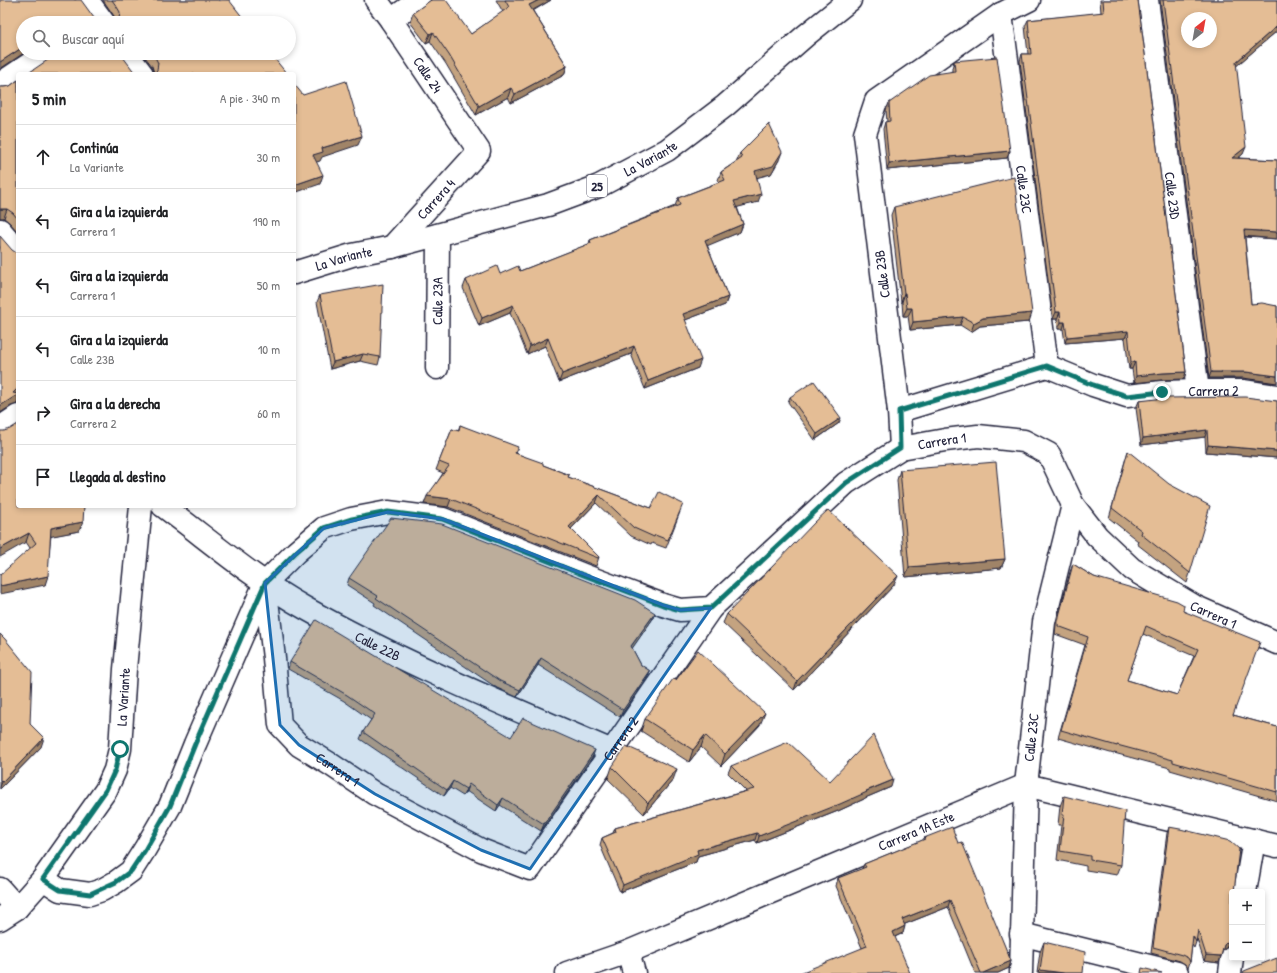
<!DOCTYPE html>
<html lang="es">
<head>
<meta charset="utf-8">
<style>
  :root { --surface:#fff; --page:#f6f6f6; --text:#202124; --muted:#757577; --line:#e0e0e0 }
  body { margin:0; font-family:"Patrick Hand",sans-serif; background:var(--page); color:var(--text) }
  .controls { position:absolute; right:12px; bottom:12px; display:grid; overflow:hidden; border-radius:4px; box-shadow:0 2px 6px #0003 }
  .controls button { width:36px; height:36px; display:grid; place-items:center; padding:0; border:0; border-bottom:1px solid var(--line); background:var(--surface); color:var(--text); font:20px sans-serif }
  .compass { position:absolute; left:1181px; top:12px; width:36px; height:36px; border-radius:50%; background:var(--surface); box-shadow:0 2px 6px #0003; rotate:31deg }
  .stop { position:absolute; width:12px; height:12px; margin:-9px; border:3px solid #0f766e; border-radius:50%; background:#fff }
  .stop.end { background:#0f766e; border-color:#fff; box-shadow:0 1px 4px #0008 }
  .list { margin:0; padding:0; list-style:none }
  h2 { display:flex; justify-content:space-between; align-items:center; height:52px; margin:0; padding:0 16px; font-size:17px }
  h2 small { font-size:13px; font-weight:400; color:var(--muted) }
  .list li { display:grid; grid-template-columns:26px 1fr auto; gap:12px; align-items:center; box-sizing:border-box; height:64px; padding:0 16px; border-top:1px solid var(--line) }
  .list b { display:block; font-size:15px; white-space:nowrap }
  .list p { margin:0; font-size:13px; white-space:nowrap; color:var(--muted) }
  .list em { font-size:13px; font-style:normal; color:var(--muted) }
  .icon { flex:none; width:22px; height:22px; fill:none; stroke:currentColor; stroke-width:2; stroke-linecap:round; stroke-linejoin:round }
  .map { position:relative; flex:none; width:1277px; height:973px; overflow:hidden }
  .search { position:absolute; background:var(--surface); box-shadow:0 2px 6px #0003; left:16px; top:16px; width:280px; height:44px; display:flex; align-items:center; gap:10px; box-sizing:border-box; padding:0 14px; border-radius:22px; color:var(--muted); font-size:15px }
  .panel { position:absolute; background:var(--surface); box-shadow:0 2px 6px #0003; left:16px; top:72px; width:280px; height:436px; border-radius:4px }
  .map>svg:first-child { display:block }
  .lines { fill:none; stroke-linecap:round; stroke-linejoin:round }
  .street-casing { stroke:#22223b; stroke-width:25 }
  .primary-casing { stroke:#22223b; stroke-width:25 }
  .street { stroke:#fff; stroke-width:22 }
  .primary { stroke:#fff; stroke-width:22 }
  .wall { fill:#c4a380; stroke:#22223b; fill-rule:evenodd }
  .shaded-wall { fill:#a08468; stroke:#22223b }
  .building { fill:#e4bd95; stroke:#22223b; fill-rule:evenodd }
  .route { stroke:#0f766e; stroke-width:5 }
  .marked { fill:#1f6fb2; fill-opacity:0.2; stroke:#1f6fb2; stroke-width:3; stroke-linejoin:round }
  .labels { text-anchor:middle; stroke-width:3; stroke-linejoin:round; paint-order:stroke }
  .shield { fill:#fff; stroke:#646476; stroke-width:1 }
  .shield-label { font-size:13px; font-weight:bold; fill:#22223b }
  .street-label { font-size:14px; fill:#22223b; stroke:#fff }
</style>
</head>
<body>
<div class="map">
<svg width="1277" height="973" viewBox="0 0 1277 973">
  <rect width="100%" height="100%" fill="#fff"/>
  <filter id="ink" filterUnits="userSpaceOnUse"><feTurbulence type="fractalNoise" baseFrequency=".025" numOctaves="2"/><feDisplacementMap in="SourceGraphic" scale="8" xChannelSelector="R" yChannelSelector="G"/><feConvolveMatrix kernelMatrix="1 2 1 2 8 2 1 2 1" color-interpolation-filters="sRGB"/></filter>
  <g filter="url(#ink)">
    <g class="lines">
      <g class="street-casing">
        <g id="street">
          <path d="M87,0L104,23"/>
          <path id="s1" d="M376,0L391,20L479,151L392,247"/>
          <path id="s2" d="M1147,0L1198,391"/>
          <path id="s3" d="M1001,14L1047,366"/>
          <path d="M391,20L419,0"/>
          <path d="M126,53L142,74"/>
          <path d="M0,84L46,53"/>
          <path d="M0,230L18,251"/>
          <path id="s4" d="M437,368L438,235"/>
          <path id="s5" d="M899,411L1047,366L1093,385L1127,396L1162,392L1198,391H1243L1277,396"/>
          <path d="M0,428L18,416"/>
          <path d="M901,448L899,411L865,134L876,101L1001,14L1029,0"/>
          <path id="s6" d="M163,506C209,540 255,580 305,608C403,663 508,706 612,751"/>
          <path id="s7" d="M265,584L274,658L280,725L299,745L330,764L375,794L481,850L530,869L711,608"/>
          <path id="s8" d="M43,879L60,890L90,894L102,890L116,882L131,871L145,849L170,806L195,744L265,583L296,552L324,528L351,519L388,512L443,519L586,576L663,605L680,610L711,608L846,483L901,448L945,440L978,436L1024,441L1049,454L1073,505L1097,536L1132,569L1194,606L1277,643"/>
          <path d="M0,889L17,908"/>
          <path d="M1245,892L1254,840"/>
          <path d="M1021,934L1177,973"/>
          <path d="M628,952L634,973"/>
          <path id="s9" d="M567,973L628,952L1026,785L1277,846"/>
          <path id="s10" d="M1021,973L1026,785L1044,622L1073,505"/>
          <path d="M1230,973L1232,958"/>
        </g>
      </g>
      <g class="primary-casing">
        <g id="primary">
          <path id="s11" d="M294,273L352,255L392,247L548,205L599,186L667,150L725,106L805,36L850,0"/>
          <path id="s12" d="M0,919L17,908L43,879L106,790L115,770L120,749L125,669L141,506"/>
        </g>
      </g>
      <use href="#street" class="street"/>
      <use href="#primary" class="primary"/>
    </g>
    <path class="wall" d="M103,0H218L219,1L229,0L116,22L114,16Z
      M496,0H551L533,11L567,66L564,75L511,103L508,97L476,115L446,64L430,41L426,43L410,22L413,13L430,1L471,34L503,12Z
      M1100,0H1138L1186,372L1184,379L1161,380L1134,383L1132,369H1129L1125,338L1065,343L1063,329H1058L1057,319H1053L1020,61L1022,54H1028L1025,26L1028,20L1101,13Z
      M1160,0H1277V31L1236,66L1243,154L1238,158L1277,160V239L1245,237L1251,304L1277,306V383L1243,378H1209Z
      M142,53H270L154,73L152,66Z
      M954,61L1010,151L1007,158L887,170L883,129L885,122H887L886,110L889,103L952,71V68Z
      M18,80V232L9,222L4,218H0V87H4L10,86Z
      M740,153L779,160L771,174L757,177L758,202L737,207L743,224L740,232L707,245L728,297L725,305L685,320L698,368L645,389L631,354L559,382L545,346L527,354L510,313L479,326L463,288L466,280L520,271L589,244L590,240L675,206L678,198L719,182L718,180L721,172L737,161Z
      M894,207L1029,322L980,326L971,332L960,325L910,330L908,316H903L902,302H901L891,215Z
      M320,295L380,357L378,365L360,361L330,369L317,302Z
      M790,397L839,423L815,440L788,402Z
      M1139,401H1277V458L1206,452L1205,437L1141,445L1136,408Z
      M460,425L516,453L543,465L569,475L568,477L651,508L680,512L666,548L652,543L651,545L631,536L596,503L571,529L599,557L596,566L448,507L424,504L443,473L436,470L452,429L458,431Z
      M0,431L79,531L51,536L45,585L30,548L26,542Z
      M1128,451L1190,573L1187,583L1137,544L1138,541L1109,518L1125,461Z
      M900,470L1005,559L1001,568L905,577L897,480Z
      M1073,564L1094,577L1183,611L1233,715L1277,727V801L1170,770V768L1114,753V754L1058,738L1085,645L1055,634L1056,624L1070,572ZM1143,634L1194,656L1177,695L1127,680Z
      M349,578L655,613L652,620L632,648L641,665L650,671L647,678L620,717L538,665L517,697L497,688L374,605L375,603L347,585Z
      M894,585L794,690L723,623L727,614Z
      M0,634L30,724L41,747L0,789Z
      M290,662L511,737L593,756L541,831L500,805L496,811L466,791L463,796L450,788L444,796L360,739L363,732L371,720L344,701L288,669Z
      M645,719L760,725L721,766L701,747L689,762L641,731Z
      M731,766L830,781L891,787L865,798L864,799L838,811L757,843L755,840L698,856L696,862L620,892L600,845L602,838L613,833L615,828L746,791L728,773Z
      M612,767L673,780L644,814L608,779Z
      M1064,796L1121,865L1117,875L1086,870V866L1057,860L1061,825H1058L1060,806Z
      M1169,827L1227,947L1223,950L1219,963L1204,961L1197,939L1194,948L1192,945L1190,962L1188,968L1185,964L1180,961L1151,953L1167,833Z
      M924,838L958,843L1011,961L1009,968L998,973H975L948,907L905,924L903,933L895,937L862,948L836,886L838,878L862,869L864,864L923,840Z
      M1044,942L1083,973H1037L1040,952Z"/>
    <path class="shaded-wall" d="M539,0H551L526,14L529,5Z
      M1277,26V31L1233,69L1236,62Z
      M433,32L430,41L426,43L430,34Z
      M23,47V53H24L0,69V62Z
      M567,66L564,75L511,103L515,94Z
      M511,88L508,97L476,115L479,106Z
      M362,136L358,145L322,157L320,161L310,164L313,155L322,148Z
      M1246,147L1243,154L1230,165L1232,158Z
      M1010,151L1007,158L887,170L889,163Z
      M782,152L779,160L771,174L752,179L755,171Z
      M323,175L320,184L294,193V185Z
      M761,194L758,202L731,209L734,201Z
      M0,209H7L4,218H0Z
      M743,224L740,232L702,248L705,240Z
      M1244,230L1277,232V239L1242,236Z
      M904,293H905L902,302H901Z
      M728,297L725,305L680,322L683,314Z
      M513,305L510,313L479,326L482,318Z
      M907,308H912L908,316H903Z
      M1056,312H1060L1057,319H1053Z
      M1032,313L1029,322L980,326L971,332L974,323L983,318Z
      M963,317L960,325L910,330L913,322Z
      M1061,322H1065L1063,329H1058Z
      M1128,331L1125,338L1065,343L1067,337Z
      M548,338L545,346L527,354L530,346Z
      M634,346L631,354L559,382L562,374Z
      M363,354L360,361L330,369L333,362Z
      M701,360L698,368L645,389L648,381Z
      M1131,362H1135L1132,369H1129Z
      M1186,372L1184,379L1161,380L1134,383L1136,376L1163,373Z
      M1211,372H1246L1277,376V383L1243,378H1209Z
      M18,388V400L17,404L11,406L0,413V406Z
      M841,418L839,423L815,440L817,434Z
      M1207,430L1205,437L1141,445L1143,438Z
      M1208,445L1277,451V458L1206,452Z
      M599,495L596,503L566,534L569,527Z
      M427,496L451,499L448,507L424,504Z
      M83,522L79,531L48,537L51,528Z
      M29,533L26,542L0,557V549Z
      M1005,559L1001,568L905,577L909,567Z
      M48,576L45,585L0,594V586Z
      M898,576L894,585L794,690L797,681Z
      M655,613L652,620L629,653L631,646Z
      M541,658L538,665L517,697L520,690Z
      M650,671L647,678L620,717L623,710Z
      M765,713L760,725L721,766L725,754Z
      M705,735L701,747L689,762L693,750Z
      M44,738L41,747L0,789V787L2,782Z
      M595,750L593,756L541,831L544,824Z
      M677,769L673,780L644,814L648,803Z
      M893,780L891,787L865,798L864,799L838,811L757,843L759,836Z
      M453,781L450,788L444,796L447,790Z
      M469,784L466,791L463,796L466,789Z
      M503,798L500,805L496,811L498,805Z
      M757,833L755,840L698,856L696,862L620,892L623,885L697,850Z
      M950,900L948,907L900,926L902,919Z
      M905,926L903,933L890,939L893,932Z
      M1229,940L1227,947L1222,951L1224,945Z
      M1206,955L1221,956L1219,963L1204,961Z
      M1011,961L1009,968L998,973H983Z
      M1040,970L1064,973H1039Z"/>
    <path class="building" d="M0,0H81L97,22L99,23H23V47L0,62Z
      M112,0H218L219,1L221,0H229L247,23H115L119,19L120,12L117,7Z
      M431,0H446L471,34L509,7L505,0H539L529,5L567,66L515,94L511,88L479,106L449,55L433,32L430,34L413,13Z
      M1103,0H1138L1186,372L1163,373L1136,376L1135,362H1131L1128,331L1067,337L1065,322H1061L1060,312H1056L1022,54H1031L1028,20L1104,12Z
      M1163,0H1277V26L1236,62L1246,147L1232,158L1277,160V232L1244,230L1251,304L1262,303L1277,306V376L1246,372H1211ZM1187,18H1211V42H1187Z
      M58,53H120L135,73L137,74H27Z
      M152,53H270L287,74H153L157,70L158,63L155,57Z
      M997,57L1010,151L889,163L885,122L890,121L889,103L929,75L955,71L954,61Z
      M18,80V219L13,213L7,209H0V87H4L10,86Z
      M346,81L362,136L322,148L323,152L313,155L323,175L294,185V84L303,95Z
      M769,124L782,152L773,166L755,171L761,194L734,201L743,224L705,240L728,297L683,314L701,360L648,381L634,346L562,374L548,338L530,346L513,305L482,318L466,280L497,266L500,274L518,266L520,271L591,243L590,240L680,205L678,198L725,180L721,172L742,158L740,153Z
      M1014,177L1032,313L983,318L974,323L963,317L913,322L912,308H907L905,293H904L894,207Z
      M0,236L12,250L18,254V388L13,393L18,394V395L14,397L0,406Z
      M383,284L380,357L363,354L333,362L320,295Z
      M814,381L841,418L817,434L790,397Z
      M1245,397L1277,401V451L1208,445L1207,430L1143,438L1139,401L1165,398Z
      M18,424V506H84L83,522L51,528L48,576L0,586V575L36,543L29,533L0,549V431H4L10,429Z
      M460,425L518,447L515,453L543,463V465L569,475L568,477L651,508L659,492L683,504L668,540L655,535L654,537L634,528L599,495L569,527L599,557L598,558L451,499L427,496L449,466L439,462L452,429L459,431Z
      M1128,451L1169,484L1210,506L1190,573L1141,534L1142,531L1112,508Z
      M996,462L1005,559L909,567L900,470Z
      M828,510L898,576L797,681L727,614L815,522Z
      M391,518L442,524L635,600L655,613L631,646L641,665L650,671L623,710L541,658L520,690L500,681L376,598L378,596L349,578Z
      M1073,564L1094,577L1177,601L1184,605L1183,611L1260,642L1233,715L1277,727V792L1173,762V760L1117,745V746L1061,730L1088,637L1058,626L1059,616ZM1146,626L1198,649L1177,695L1127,680Z
      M316,620L511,737L523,718L595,750L544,824L503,798L498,805L469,784L466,789L453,781L447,790L363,732L375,714L347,695L290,662Z
      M0,634L5,639L32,672L30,724L44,738L2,782L0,780Z
      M698,650L765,713L725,754L705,735L693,750L645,719L673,679L676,680Z
      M874,735L893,780L866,791L867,792L840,804L759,836L757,833L697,850L698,854L623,885L602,838L616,832L615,828L754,789L731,766L788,742L830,781Z
      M626,746L677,769L648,803L612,767Z
      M1064,796L1125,811L1121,865L1090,860V856L1060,851L1064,815H1062Z
      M952,827L958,843L962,842L1011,961L983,973H981L950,900L902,919L905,926L893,932L910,973H800L867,946L838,878L866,867L864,864L925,839L924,838Z
      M1169,827L1180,829L1230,841L1239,849L1234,892H1232V914L1229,940L1224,945L1221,956L1206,955L1198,930L1196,942L1193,936L1190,962L1188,958L1182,955L1153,947Z
      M1044,942L1085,952L1083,973H1064L1040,970Z
      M1277,958V973H1243L1244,971Z
      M1142,968L1162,973H1141Z"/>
  </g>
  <g class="lines" filter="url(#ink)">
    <path class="route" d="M120,749L115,770L106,790L43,879L60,890L90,894L116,882L131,871L145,850L170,806L195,744L265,583L296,552L324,528L352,519L388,512L442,519L586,576L663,605L680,610L711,608L846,483L900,448L899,411L1047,366L1093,385L1127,396L1162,392"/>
  </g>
  <path class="marked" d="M388,512L443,519L663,605L680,610L711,608L530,869L481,850L375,794L299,745L280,725L265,583L324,528Z"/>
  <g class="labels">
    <rect class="shield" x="587" y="175" width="20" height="22" rx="3"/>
    <g class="shield-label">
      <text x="597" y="191">25</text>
    </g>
    <g class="street-label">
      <text dy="5" stroke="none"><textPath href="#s1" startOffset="91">Calle 24</textPath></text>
      <text dy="5" stroke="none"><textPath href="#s11" startOffset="376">La Variante</textPath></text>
      <text dy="5" stroke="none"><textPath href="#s3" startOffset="177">Calle 23C</textPath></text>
      <text dy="5" stroke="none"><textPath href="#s2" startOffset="197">Calle 23D</textPath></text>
      <text transform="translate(436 199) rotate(-48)" y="5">Carrera 4</text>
      <text dy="5" stroke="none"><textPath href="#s11" startOffset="52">La Variante</textPath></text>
      <text transform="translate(882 274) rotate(-97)" y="5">Calle 23B</text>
      <text dy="5" stroke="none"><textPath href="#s4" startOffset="67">Calle 23A</textPath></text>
      <text dy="5" stroke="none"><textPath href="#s5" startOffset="327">Carrera 2</textPath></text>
      <text dy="5" stroke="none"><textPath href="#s8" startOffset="1194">Carrera 1</textPath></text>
      <text dy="5" stroke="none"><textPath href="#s8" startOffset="1542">Carrera 1</textPath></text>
      <text dy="5" stroke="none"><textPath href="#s6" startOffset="257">Calle 22B</textPath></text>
      <text dy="5" stroke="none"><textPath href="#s12" startOffset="264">La Variante</textPath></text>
      <text dy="5" stroke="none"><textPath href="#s10" startOffset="236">Calle 23C</textPath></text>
      <text dy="5" stroke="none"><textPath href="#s7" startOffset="591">Carrera 2</textPath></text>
      <text dy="5" stroke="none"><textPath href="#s7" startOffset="215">Carrera 1</textPath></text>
      <text dy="5" stroke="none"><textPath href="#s9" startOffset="377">Carrera 1A Este</textPath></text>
    </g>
  </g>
</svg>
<div class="controls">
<button>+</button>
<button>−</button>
</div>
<svg class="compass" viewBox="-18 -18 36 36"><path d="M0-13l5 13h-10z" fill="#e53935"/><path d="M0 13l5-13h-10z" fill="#757577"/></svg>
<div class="stop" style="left:120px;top:749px"></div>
<div class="stop end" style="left:1162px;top:392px"></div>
<div class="search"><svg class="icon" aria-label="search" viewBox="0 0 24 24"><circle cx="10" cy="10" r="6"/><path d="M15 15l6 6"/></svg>Buscar aquí</div>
<section class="panel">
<h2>5 min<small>A pie · 340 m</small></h2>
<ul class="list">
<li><svg class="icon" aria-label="ahead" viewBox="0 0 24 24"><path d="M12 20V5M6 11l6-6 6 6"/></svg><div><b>Continúa</b><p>La Variante</p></div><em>30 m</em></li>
<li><svg class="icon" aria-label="left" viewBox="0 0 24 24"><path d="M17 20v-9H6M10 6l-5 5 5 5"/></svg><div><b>Gira a la izquierda</b><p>Carrera 1</p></div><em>190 m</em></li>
<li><svg class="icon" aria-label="left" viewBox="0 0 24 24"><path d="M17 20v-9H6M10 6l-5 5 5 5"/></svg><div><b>Gira a la izquierda</b><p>Carrera 1</p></div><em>50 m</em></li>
<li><svg class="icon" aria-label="left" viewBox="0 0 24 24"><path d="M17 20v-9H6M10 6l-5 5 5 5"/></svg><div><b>Gira a la izquierda</b><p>Calle 23B</p></div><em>10 m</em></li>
<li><svg class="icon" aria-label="right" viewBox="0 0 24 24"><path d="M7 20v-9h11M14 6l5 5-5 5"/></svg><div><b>Gira a la derecha</b><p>Carrera 2</p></div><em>60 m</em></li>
<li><svg class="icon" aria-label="arrive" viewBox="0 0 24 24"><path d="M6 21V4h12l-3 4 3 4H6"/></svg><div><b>Llegada al destino</b></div></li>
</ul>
</section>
</div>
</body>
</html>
